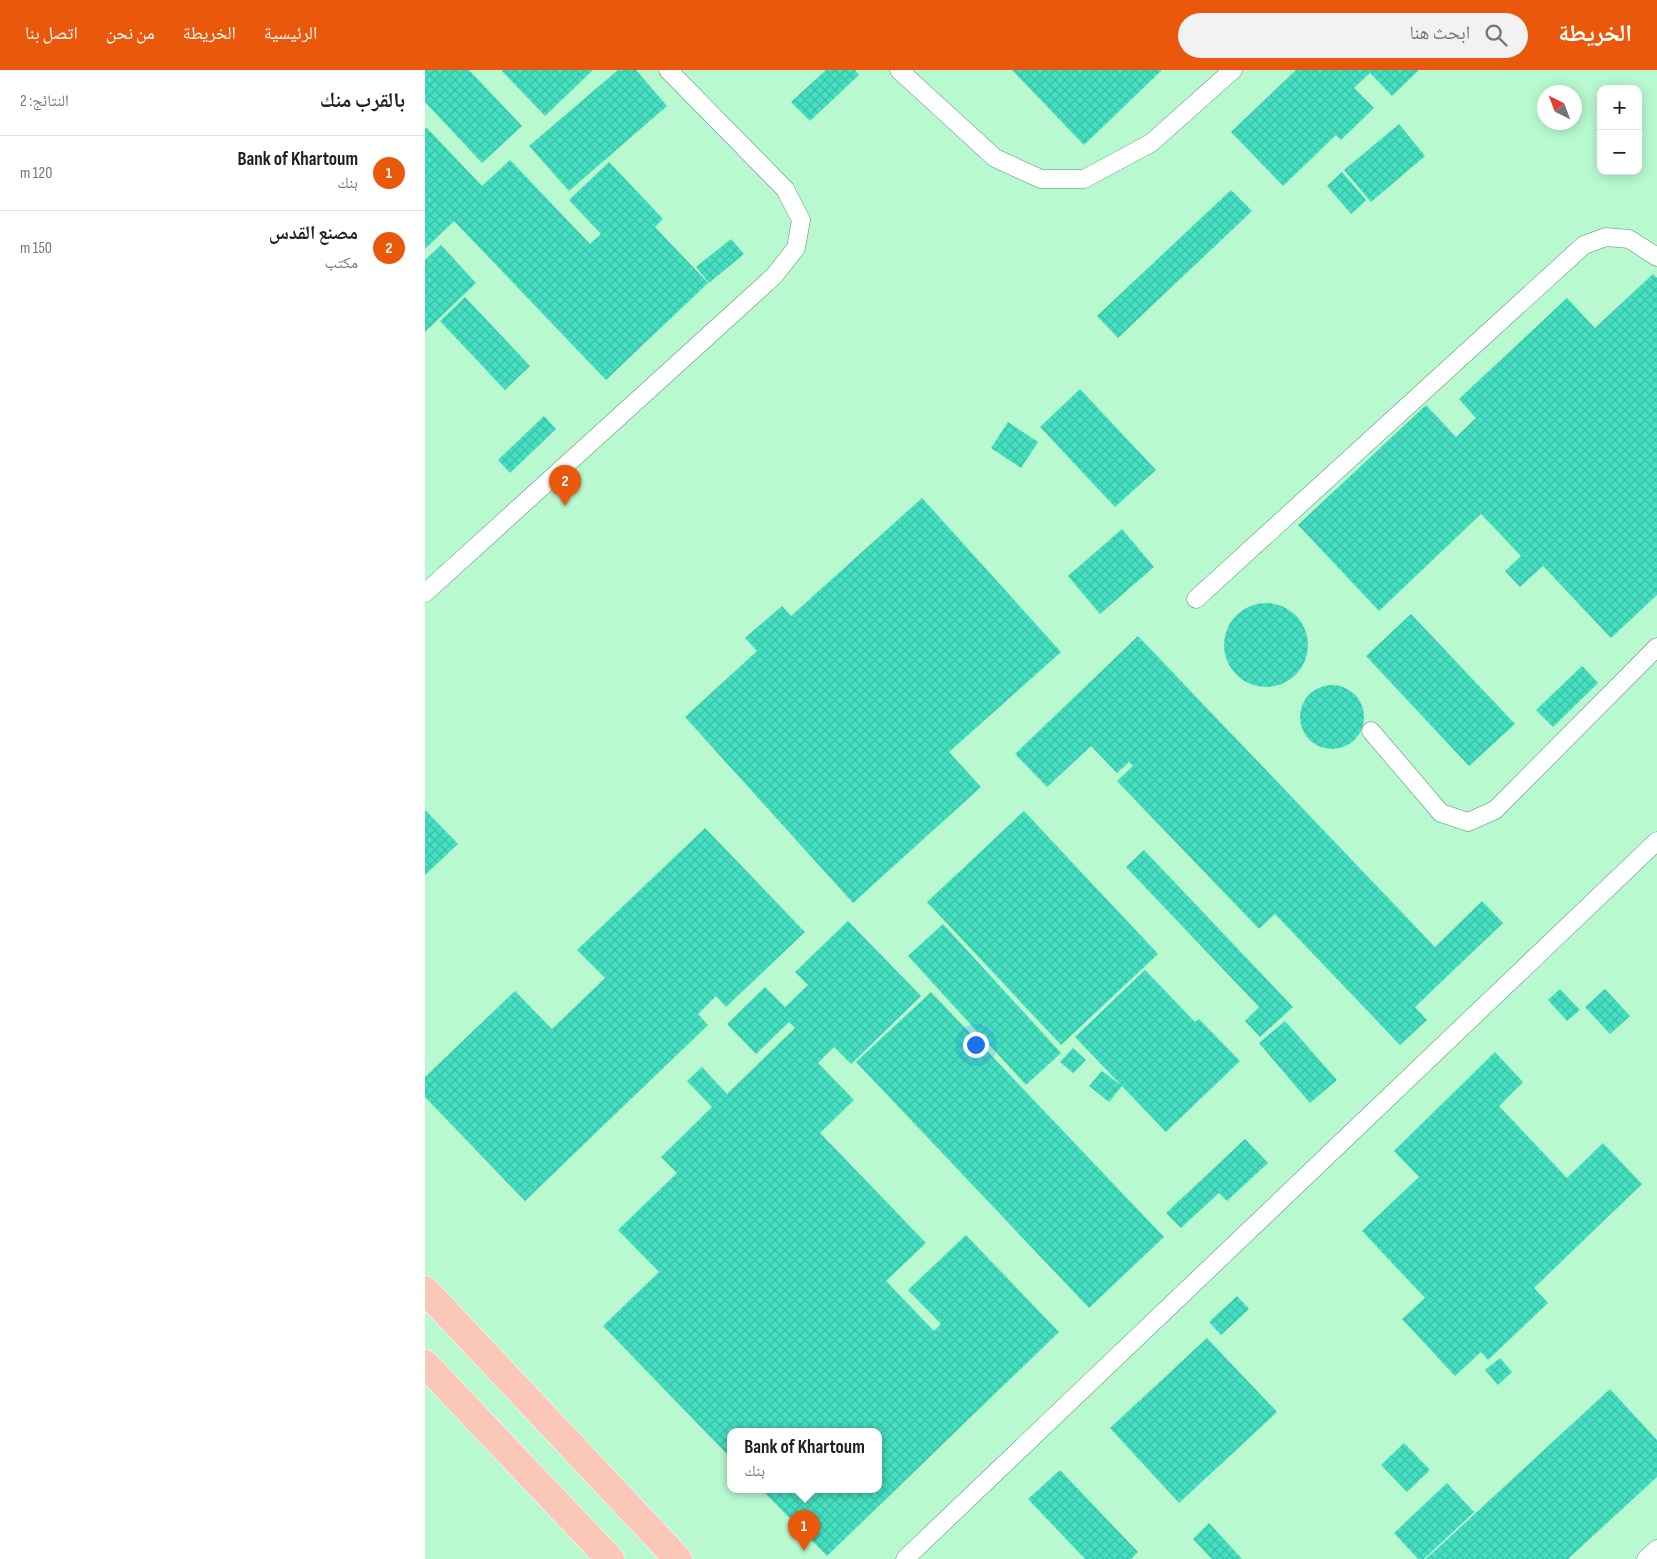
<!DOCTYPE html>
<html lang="ar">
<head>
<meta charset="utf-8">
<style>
  :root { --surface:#fff; --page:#f2f2f2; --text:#202124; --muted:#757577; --line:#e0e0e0; --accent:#ea580c }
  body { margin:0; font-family:"Sofia Sans Condensed","Noto Naskh Arabic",sans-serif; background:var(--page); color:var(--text); direction:rtl }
  .controls { position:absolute; right:15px; top:15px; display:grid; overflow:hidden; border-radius:10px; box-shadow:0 2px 12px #0003 }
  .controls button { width:45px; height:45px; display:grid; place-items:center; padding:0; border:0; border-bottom:1px solid var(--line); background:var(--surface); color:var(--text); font:25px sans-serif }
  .compass { position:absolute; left:1112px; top:15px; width:45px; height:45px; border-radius:50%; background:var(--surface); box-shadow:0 2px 12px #0003; rotate:318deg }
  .you { position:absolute; left:550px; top:974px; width:18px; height:18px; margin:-12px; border:4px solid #fff; border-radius:50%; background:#1a73e8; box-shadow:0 0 0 8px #1a73e833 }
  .badge { display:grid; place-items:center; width:32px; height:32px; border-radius:50%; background:var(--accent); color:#fff; font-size:16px; font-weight:700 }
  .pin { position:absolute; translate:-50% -41px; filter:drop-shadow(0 1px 2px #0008) }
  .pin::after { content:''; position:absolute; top:26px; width:18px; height:15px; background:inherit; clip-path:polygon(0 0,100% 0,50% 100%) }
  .popup { position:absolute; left:302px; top:1358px; width:155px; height:65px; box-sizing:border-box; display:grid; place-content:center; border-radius:10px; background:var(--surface); filter:drop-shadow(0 1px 4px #0005); font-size:16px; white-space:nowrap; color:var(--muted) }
  .popup b { font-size:19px; color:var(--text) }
  .popup::after { content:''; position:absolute; left:50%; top:100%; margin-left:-10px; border:10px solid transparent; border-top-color:var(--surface) }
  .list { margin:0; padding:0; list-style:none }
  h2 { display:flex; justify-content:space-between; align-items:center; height:65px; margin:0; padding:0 20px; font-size:21px }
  h2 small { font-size:16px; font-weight:400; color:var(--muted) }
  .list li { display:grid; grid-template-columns:32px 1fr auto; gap:15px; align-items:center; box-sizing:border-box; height:75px; padding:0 20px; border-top:1px solid var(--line) }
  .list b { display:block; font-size:19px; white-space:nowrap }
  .list p { margin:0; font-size:16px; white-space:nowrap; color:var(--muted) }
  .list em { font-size:16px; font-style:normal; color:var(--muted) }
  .icon { flex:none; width:28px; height:28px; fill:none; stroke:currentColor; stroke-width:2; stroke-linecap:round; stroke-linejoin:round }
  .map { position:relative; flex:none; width:1232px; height:1489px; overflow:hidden; direction:ltr }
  header { display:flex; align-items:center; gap:30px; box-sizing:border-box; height:70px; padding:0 25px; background:var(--accent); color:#fff }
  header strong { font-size:24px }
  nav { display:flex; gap:28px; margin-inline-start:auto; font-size:18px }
  .search { width:350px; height:45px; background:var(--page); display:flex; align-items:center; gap:12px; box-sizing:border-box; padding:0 18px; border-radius:28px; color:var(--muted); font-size:19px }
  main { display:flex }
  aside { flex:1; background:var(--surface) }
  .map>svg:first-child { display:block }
  .building { fill:url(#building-cross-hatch) }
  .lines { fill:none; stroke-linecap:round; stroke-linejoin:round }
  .service-casing { stroke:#54926d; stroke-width:19 }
  .primary-casing { stroke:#fff; stroke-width:29 }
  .service { stroke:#fff; stroke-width:18 }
  .primary { stroke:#fac7b9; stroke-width:28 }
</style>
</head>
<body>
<header>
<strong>الخريطة</strong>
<div class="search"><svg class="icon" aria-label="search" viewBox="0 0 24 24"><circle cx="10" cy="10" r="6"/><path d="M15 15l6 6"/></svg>ابحث هنا</div>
<nav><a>الرئيسية</a><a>الخريطة</a><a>من نحن</a><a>اتصل بنا</a></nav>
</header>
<main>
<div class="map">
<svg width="1232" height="1489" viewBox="0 0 1232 1489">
  <defs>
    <pattern id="building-cross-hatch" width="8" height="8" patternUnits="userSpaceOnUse" patternTransform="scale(1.25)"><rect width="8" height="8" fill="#45e0c1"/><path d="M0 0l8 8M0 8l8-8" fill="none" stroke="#3bc0a5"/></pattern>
  </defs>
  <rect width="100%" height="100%" fill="#b8f9cf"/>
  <path class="building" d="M0,0H44L97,56L57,93L0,32Z
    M76,0H168L120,46Z
    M193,0H211L242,36L144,121L104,76Z
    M401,0H430L434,5L385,51L366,32Z
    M587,0H737L659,75Z
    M871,0H994L967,26L945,3L929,18L949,38L916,70L911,65L858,116L806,62Z
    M974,54L1000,86L946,132L919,100Z
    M2,58L57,116L85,90L165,174L176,164L144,130L184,92L238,149L230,157L283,213L181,310L29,151L0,179V59Z
    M917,102L941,130L926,144L902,116Z
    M806,120L827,141L693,268L672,246Z
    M306,169L319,184L284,213L271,197Z
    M16,175L51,213L0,262V190Z
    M1228,204L1232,208V525L1186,568L1118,496L1095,517L1080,501L1096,486L1056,444L954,541L873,455L1001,335L1031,367L1051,348L1034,329L1142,228L1170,258Z
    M40,227L105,296L80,320L15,251Z
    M655,319L731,400L690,437L615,357Z
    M119,346L131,359L85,403L73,390Z
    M583,352L613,372L596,398L566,378Z
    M497,428L636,582L524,682L556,717L428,833L260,647L332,581L320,568L357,536L366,546Z
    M697,459L729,497L675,544L643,506Z
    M799 575a42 42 0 1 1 84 0a42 42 0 1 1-84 0Z
    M986,544L1090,654L1044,696L941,586Z
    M713,566L1010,877L1057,831L1078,853L990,937L1002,950L975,975L850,844L834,859L692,711L708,696L704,692L692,703L666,676L622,717L590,684Z
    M1157,596L1173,613L1128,657L1111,640Z
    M875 647a32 32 0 1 1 64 0a32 32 0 1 1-64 0Z
    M0,740L33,774L0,805Z
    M599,741L733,884L636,975L502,832Z
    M280,758L380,862L301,937L291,926L273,944L283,955L100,1131L0,1027V1007L90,921L127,959L180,908L152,880Z
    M719,780L868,937L835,967L820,951L834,937L701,797Z
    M423,851L496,926L426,994L409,977L393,993L429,1030L395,1063L501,1173L461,1211L509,1261L516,1254L483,1220L541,1165L634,1262L402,1486L337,1420H453V1362H305V1387L178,1256L234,1202L193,1160L252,1103L236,1087L287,1037L262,1011L277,997L302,1024L370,958L364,952L331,984L302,954L340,917L360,937L383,915L370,902Z
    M518,854L636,983L601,1015L483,886Z
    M720,900L770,952L774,949L815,991L741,1062L650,967Z
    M1135,919L1155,940L1142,951L1123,930Z
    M1180,919L1205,946L1185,964L1160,937Z
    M506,922L739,1167L664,1238L431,992Z
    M860,951L912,1010L885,1033L834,973Z
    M648,978L661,990L648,1003L635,992Z
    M1070,982L1098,1012L1074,1036L1142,1108L1178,1073L1217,1114L1109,1218L1123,1233L1063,1290L1056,1282L1030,1306L977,1249L1000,1228L937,1161L994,1107L969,1081Z
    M677,1001L697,1016L684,1032L664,1016Z
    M820,1069L843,1093L802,1131L794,1123L756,1158L741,1143Z
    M812,1226L824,1239L796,1265L784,1252Z
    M782,1268L852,1342L754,1433L685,1358Z
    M1075,1288L1087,1302L1073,1315L1060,1300Z
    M1185,1319L1232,1370V1407L1143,1489H1001Z
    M979,1373L1005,1400L982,1422L956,1395Z
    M635,1400L713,1482L706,1489H660L603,1429Z
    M1022,1413L1049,1442L999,1489H993L969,1463Z
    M784,1453L817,1489H787L768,1469Z"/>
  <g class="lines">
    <g class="service-casing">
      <path id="service" d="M474,0L570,88L616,109H659L726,73L808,0
        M0,523L349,206L371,178L376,150L360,119L243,0
        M771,529L1159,175L1181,167L1204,169L1232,187
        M946,661L1016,743L1043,752L1070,740L1232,577
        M480,1489L1232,771
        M1221,1489L1232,1479"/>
    </g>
    <g class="primary-casing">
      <path id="primary" d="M0,1220L253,1489
        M0,1294L185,1489"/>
    </g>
    <use href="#service" class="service"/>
    <use href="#primary" class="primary"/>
  </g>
</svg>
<div class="controls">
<button>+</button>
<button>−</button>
</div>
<svg class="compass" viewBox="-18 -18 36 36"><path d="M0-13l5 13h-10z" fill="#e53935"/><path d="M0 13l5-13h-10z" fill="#757577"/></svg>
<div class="you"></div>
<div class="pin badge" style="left:379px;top:1481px">1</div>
<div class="popup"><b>Bank of Khartoum</b>بنك</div>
<div class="pin badge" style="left:140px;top:436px">2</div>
</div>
<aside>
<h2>بالقرب منك<small>النتائج: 2</small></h2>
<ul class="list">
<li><span class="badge">1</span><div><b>Bank of Khartoum</b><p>بنك</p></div><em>120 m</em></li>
<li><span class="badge">2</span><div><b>مصنع القدس</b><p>مكتب</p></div><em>150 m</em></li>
</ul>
</aside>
</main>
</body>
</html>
